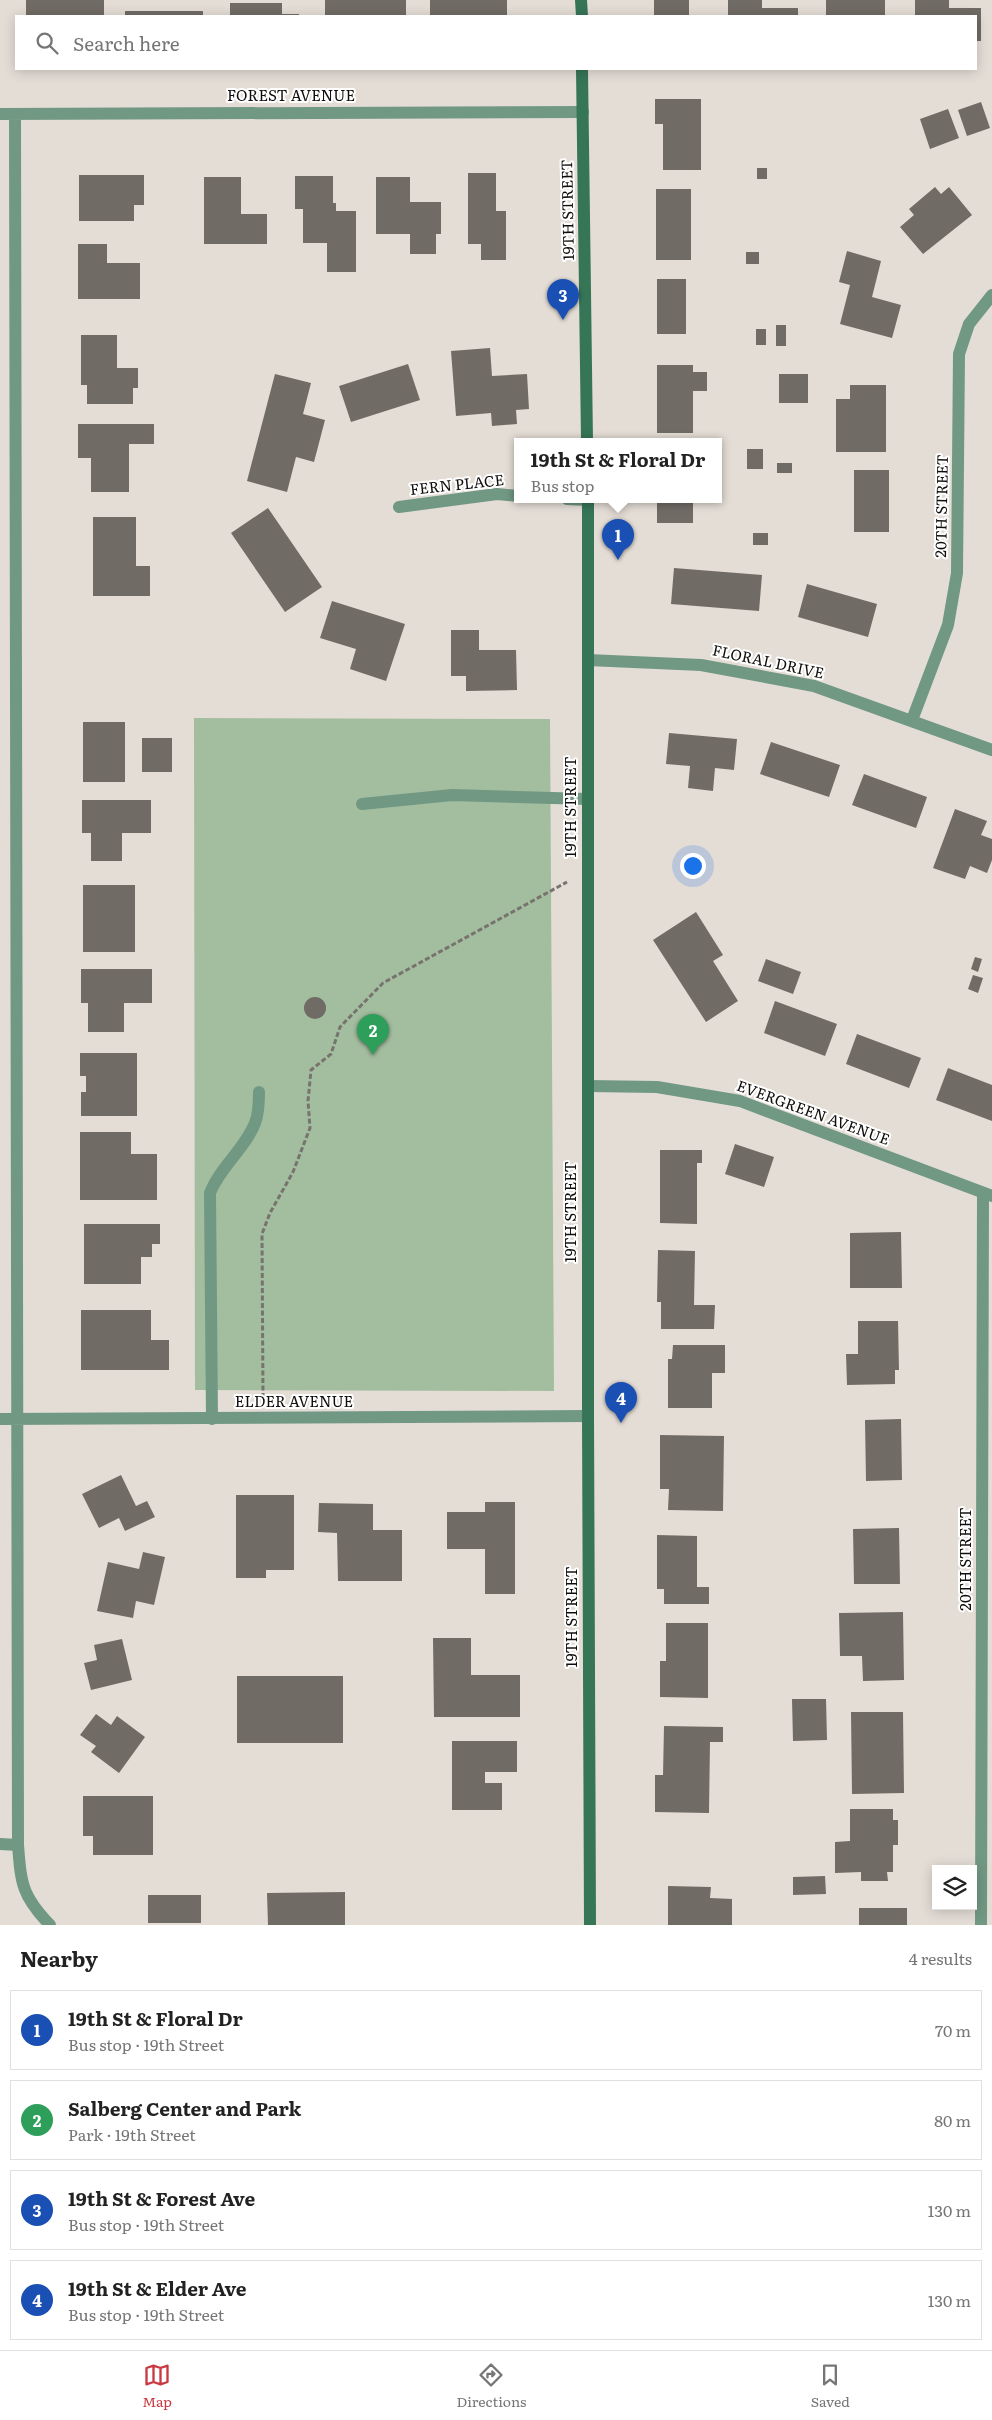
<!DOCTYPE html>
<html lang="en">
<head>
<meta charset="utf-8">
<style>
  :root { --surface:#fff; --page:#f2f2f2; --text:#222; --muted:#767676; --line:#e0e0e0; --accent:#c93942 }
  body { margin:0; font-family:Literata,serif; background:var(--page); color:var(--text) }
  .controls { position:absolute; right:15px; bottom:15px; display:grid; overflow:hidden; border-radius:0px; box-shadow:0 2px 12px #0003 }
  .controls button { width:45px; height:45px; display:grid; place-items:center; padding:0; border:0; border-bottom:1px solid var(--line); background:var(--surface); color:var(--text); font:25px sans-serif }
  .you { position:absolute; left:692px; top:865px; width:18px; height:18px; margin:-12px; border:4px solid #fff; border-radius:50%; background:#1a73e8; box-shadow:0 0 0 8px #1a73e833 }
  .badge { display:grid; place-items:center; width:32px; height:32px; border-radius:50%; background:var(--accent); color:#fff; font-size:16px; font-weight:700 }
  .pin { position:absolute; translate:-50% -41px; filter:drop-shadow(0 1px 2px #0008) }
  .pin::after { content:''; position:absolute; top:26px; width:18px; height:15px; background:inherit; clip-path:polygon(0 0,100% 0,50% 100%) }
  .popup { position:absolute; left:514px; top:438px; width:208px; height:65px; box-sizing:border-box; display:grid; place-content:center; border-radius:0px; background:var(--surface); filter:drop-shadow(0 1px 4px #0005); font-size:16px; white-space:nowrap; color:var(--muted) }
  .popup b { font-size:19px; color:var(--text) }
  .popup::after { content:''; position:absolute; left:50%; top:100%; margin-left:-10px; border:10px solid transparent; border-top-color:var(--surface) }
  .list { margin:0; padding:0; list-style:none }
  h2 { display:flex; justify-content:space-between; align-items:center; height:65px; margin:0; padding:0 20px; font-size:21px }
  h2 small { font-size:16px; font-weight:400; color:var(--muted) }
  .list li { display:grid; grid-template-columns:32px 1fr auto; gap:15px; align-items:center; box-sizing:border-box; height:80px; margin:0 10px 10px; padding:0 10px; border:1px solid var(--line); border-radius:0px }
  .list b { display:block; font-size:19px; white-space:nowrap }
  .list p { margin:0; font-size:16px; white-space:nowrap; color:var(--muted) }
  .list em { font-size:16px; font-style:normal; color:var(--muted) }
  .icon { flex:none; width:28px; height:28px; fill:none; stroke:currentColor; stroke-width:2; stroke-linecap:round; stroke-linejoin:round }
  .map { position:relative; flex:none; width:992px; height:1925px; overflow:hidden }
  .search { position:absolute; background:var(--surface); box-shadow:0 2px 12px #0003; left:15px; right:15px; top:15px; height:55px; display:flex; align-items:center; gap:12px; box-sizing:border-box; padding:0 18px; border-radius:0px; color:var(--muted); font-size:19px }
  .sheet { height:425px; background:var(--surface) }
  nav { display:flex; justify-content:space-around; align-items:center; box-sizing:border-box; height:70px; border-top:1px solid var(--line); background:var(--surface); font-size:14px; color:var(--muted) }
  nav a { display:grid; justify-items:center; gap:2px }
  nav .on { color:var(--accent) }
  .map>svg:first-child { display:block }
  .green { fill:#a3bd9f }
  .building { fill:#716b65 }
  .lines { fill:none; stroke-linecap:round; stroke-linejoin:round }
  .path { stroke:#77736e; stroke-width:3; stroke-dasharray:5 2.5; stroke-linecap:butt }
  .lane { stroke:#719883; stroke-width:12 }
  .street { stroke:#719883; stroke-width:12 }
  .secondary { stroke:#377557; stroke-width:12 }
  .labels { text-anchor:middle; stroke-width:4; stroke-linejoin:round; paint-order:stroke }
  .street-label { font-size:15px; fill:#100e0c; stroke:#fff }
</style>
</head>
<body>
<div class="map">
<svg width="992" height="1925" viewBox="0 0 992 1925">
  <rect width="100%" height="100%" fill="#e4ddd6"/>
  <path class="green" d="M194,718L550,719L554,1391L195,1390Z"/>
  <path class="building" d="M26,0H104V16H26Z
    M325,0H406V16H325Z
    M430,0H507V16H430Z
    M654,0H689V16H654Z
    M728,0H762V8H798V16H728Z
    M826,0H885V16H826Z
    M915,0H949V8H981V41H976V16H915Z
    M230,3H282V14H299V16H230Z
    M125,11H203V16H125Z
    M655,99H701V170H663V124H655Z
    M981,102L990,128L967,136L958,110Z
    M948,109L959,138L930,149L920,119Z
    M757,168H767V179H757Z
    M468,173H496V211H506V260H481V244H468Z
    M79,175H144V205H134V221H79Z
    M295,176H333V203H336V211H356V272H327V243H303V209H295Z
    M204,177H241V214H267V244H204Z
    M376,177H410V202H441V234H436V254H410V234H376Z
    M935,187L941,194L949,187L972,215L923,254L900,227L914,215L909,209Z
    M656,189H691V260H656Z
    M78,244H107V263H140V299H78Z
    M847,251L881,261L872,297L901,305L892,338L840,324L850,285L839,282Z
    M746,252H759V264H746Z
    M657,279H686V334H657Z
    M776,325H786V346H776Z
    M756,329H766V345H756Z
    M81,335H117V368H138V388H133V404H87V385H81Z
    M490,348L492,376L527,374L529,409L516,410L517,424L492,426L491,413L456,416L451,351Z
    M408,364L420,400L351,422L339,386Z
    M657,365H693V372H707V391H693V433H657Z
    M275,374L311,383L303,414L325,420L314,462L296,457L287,492L247,481Z
    M779,374H808V403H779Z
    M850,385H886V452H836V399H850Z
    M78,424H154V444H129V492H91V458H78Z
    M747,449H763V469H747Z
    M777,463H792V473H777Z
    M854,470H889V532H854Z
    M657,499H693V523H657Z
    M268,508L322,587L285,612L231,533Z
    M93,517H136V566H150V596H93Z
    M753,533H768V545H753Z
    M674,568L762,575L759,611L671,604Z
    M807,584L877,604L868,637L798,617Z
    M332,601L405,624L386,681L350,669L356,649L320,638Z
    M451,630H479V650H516L517,690L466,691V676H451Z
    M83,722H125V782H83Z
    M669,733L737,739L734,770L715,768L713,791L688,788L690,766L666,764Z
    M142,738H172V772H142Z
    M771,742L840,765L829,797L760,774Z
    M864,774L927,797L916,828L852,805Z
    M82,800H151V833H122V861H91V833H82Z
    M955,809L987,821L981,835L992,839V860L987,873L970,866L965,879L933,868Z
    M83,885H135V952H83Z
    M696,912L723,955L713,961L738,1001L706,1022L653,940Z
    M975,957L982,959L978,972L971,969Z
    M766,959L801,972L793,994L758,981Z
    M81,969H152V1003H124V1032H88V1003H81Z
    M973,975L983,978L978,993L968,989Z
    M304 1008a11 11 0 1 1 22 0a11 11 0 1 1-22 0Z
    M775,1001L837,1024L825,1056L764,1033Z
    M857,1034L921,1058L909,1088L846,1064Z
    M80,1053H137V1116H81V1092H86V1076H80Z
    M948,1068L992,1085V1121L936,1100Z
    M80,1132H131V1154H157V1200H80Z
    M735,1144L774,1157L764,1187L725,1174Z
    M660,1150H702V1163H697V1224L660,1223Z
    M84,1224H160V1244H152V1257H141V1284H84Z
    M901,1232L902,1288H850V1233Z
    M658,1250L695,1251L694,1305H715L714,1329H661V1302H657Z
    M81,1310H151V1340H169V1370H81Z
    M858,1321H898L899,1370H895V1384L847,1385L846,1354H858Z
    M673,1345H725V1373H712V1408H668V1359H672Z
    M901,1419L902,1480L866,1481L865,1420Z
    M660,1435L724,1436L723,1511L668,1510L669,1489H660Z
    M121,1475L136,1506L147,1501L155,1517L125,1531L119,1518L99,1528L82,1494Z
    M236,1495H294V1570H266V1578H236Z
    M485,1502H515V1594H485V1549H447V1512H485Z
    M319,1503L373,1504V1530H402V1581H338L337,1533L318,1532Z
    M899,1528L900,1584H854L853,1529Z
    M657,1535L697,1536V1587H709V1604H664V1589H657Z
    M143,1552L165,1557L154,1605L136,1601L133,1618L97,1611L108,1562L139,1569Z
    M903,1612L904,1680L863,1681L862,1656H840L839,1613Z
    M666,1623H708V1698L660,1697V1661H666Z
    M433,1638H471V1675H520V1717H434Z
    M122,1639L132,1680L91,1690L84,1663L97,1660L94,1645Z
    M237,1676H343V1743H237Z
    M792,1699H826L827,1740L793,1741Z
    M851,1712H903L904,1793L852,1794Z
    M96,1714L111,1725L117,1716L145,1737L119,1773L91,1752L96,1746L80,1735Z
    M664,1726L723,1727V1742H710L709,1813L655,1812V1775H663Z
    M452,1741H517V1772H485V1783H502V1810H452Z
    M83,1796H153V1855H93V1836H83Z
    M850,1809H893V1820H898V1845H893V1872H887L888,1881H861V1872L835,1873V1842L850,1841Z
    M825,1876L826,1894L793,1895V1877Z
    M668,1886L711,1887L710,1898L732,1899V1925H668Z
    M345,1892V1925H268L267,1893Z
    M148,1895H201V1923H148Z
    M859,1908H907V1925H859Z"/>
  <g class="lines">
    <path class="path" d="M263,1398L262,1234L270,1213L293,1172L310,1128L308,1101L311,1070L331,1054L340,1027L383,983L567,882"/>
    <path class="lane" d="M362,804L452,795L588,799
      M212,1419L210,1193C220,1167 245,1149 255,1123C259,1113 259,1102 259,1092"/>
    <path class="street" d="M0,114L583,112
      M15,114L18,1845C21,1884 22,1896 50,1925
      M567,499L588,500
      M399,507L497,494L518,496
      M588,660L701,665L814,686L992,750
      M912,720L948,625L957,573L959,354L969,324L992,295
      M588,1086L657,1087L740,1101L992,1196
      M0,1419L588,1416
      M0,1844L18,1845
      M981,1925L983,1193"/>
    <path class="secondary" d="M581,0L582,16
      M582,69L587,441
      M588,499V1416L590,1925"/>
  </g>
  <g class="labels">
    <g class="street-label">
      <text x="291" y="101">FOREST AVENUE</text>
      <text transform="translate(568 210) rotate(-91)" y="5">19TH STREET</text>
      <text transform="translate(457 485) rotate(-6)" y="5">FERN PLACE</text>
      <text transform="translate(942 506) rotate(-89)" y="5">20TH STREET</text>
      <text transform="translate(768 662) rotate(12)" y="5">FLORAL DRIVE</text>
      <text transform="translate(571 807) rotate(-90)" y="5">19TH STREET</text>
      <text transform="translate(813 1113) rotate(20)" y="5">EVERGREEN AVENUE</text>
      <text transform="translate(571 1212) rotate(-90)" y="5">19TH STREET</text>
      <text x="294" y="1407">ELDER AVENUE</text>
      <text transform="translate(966 1559) rotate(-90)" y="5">20TH STREET</text>
      <text transform="translate(572 1617) rotate(-90)" y="5">19TH STREET</text>
    </g>
  </g>
</svg>
<div class="controls">
<button><svg class="icon" aria-label="layers" viewBox="0 0 24 24"><path d="M12 4l9 5-9 5-9-5zM3 14l9 5 9-5"/></svg></button>
</div>
<div class="you"></div>
<div class="pin badge" style="left:618px;top:560px;background:#1a4fb4">1</div>
<div class="popup"><b>19th St &amp; Floral Dr</b>Bus stop</div>
<div class="pin badge" style="left:373px;top:1055px;background:#2e9e5b">2</div>
<div class="pin badge" style="left:563px;top:320px;background:#1a4fb4">3</div>
<div class="pin badge" style="left:621px;top:1423px;background:#1a4fb4">4</div>
<div class="search"><svg class="icon" aria-label="search" viewBox="0 0 24 24"><circle cx="10" cy="10" r="6"/><path d="M15 15l6 6"/></svg>Search here</div>
</div>
<section class="sheet">
<h2>Nearby<small>4 results</small></h2>
<ul class="list">
<li><span class="badge" style="background:#1a4fb4">1</span><div><b>19th St &amp; Floral Dr</b><p>Bus stop · 19th Street</p></div><em>70 m</em></li>
<li><span class="badge" style="background:#2e9e5b">2</span><div><b>Salberg Center and Park</b><p>Park · 19th Street</p></div><em>80 m</em></li>
<li><span class="badge" style="background:#1a4fb4">3</span><div><b>19th St &amp; Forest Ave</b><p>Bus stop · 19th Street</p></div><em>130 m</em></li>
<li><span class="badge" style="background:#1a4fb4">4</span><div><b>19th St &amp; Elder Ave</b><p>Bus stop · 19th Street</p></div><em>130 m</em></li>
</ul>
</section>
<nav>
<a class="on"><svg class="icon" aria-label="map" viewBox="0 0 24 24"><path d="M3 6l6-2 6 2 6-2v14l-6 2-6-2-6 2zM9 4v14M15 6v14"/></svg>Map</a>
<a><svg class="icon" aria-label="directions" viewBox="0 0 24 24"><path d="M12 3l9 9-9 9-9-9zM9 14v-3h6M13 9l2 2-2 2"/></svg>Directions</a>
<a><svg class="icon" aria-label="saved" viewBox="0 0 24 24"><path d="M7 4h10v16l-5-4-5 4z"/></svg>Saved</a>
</nav>
</body>
</html>
